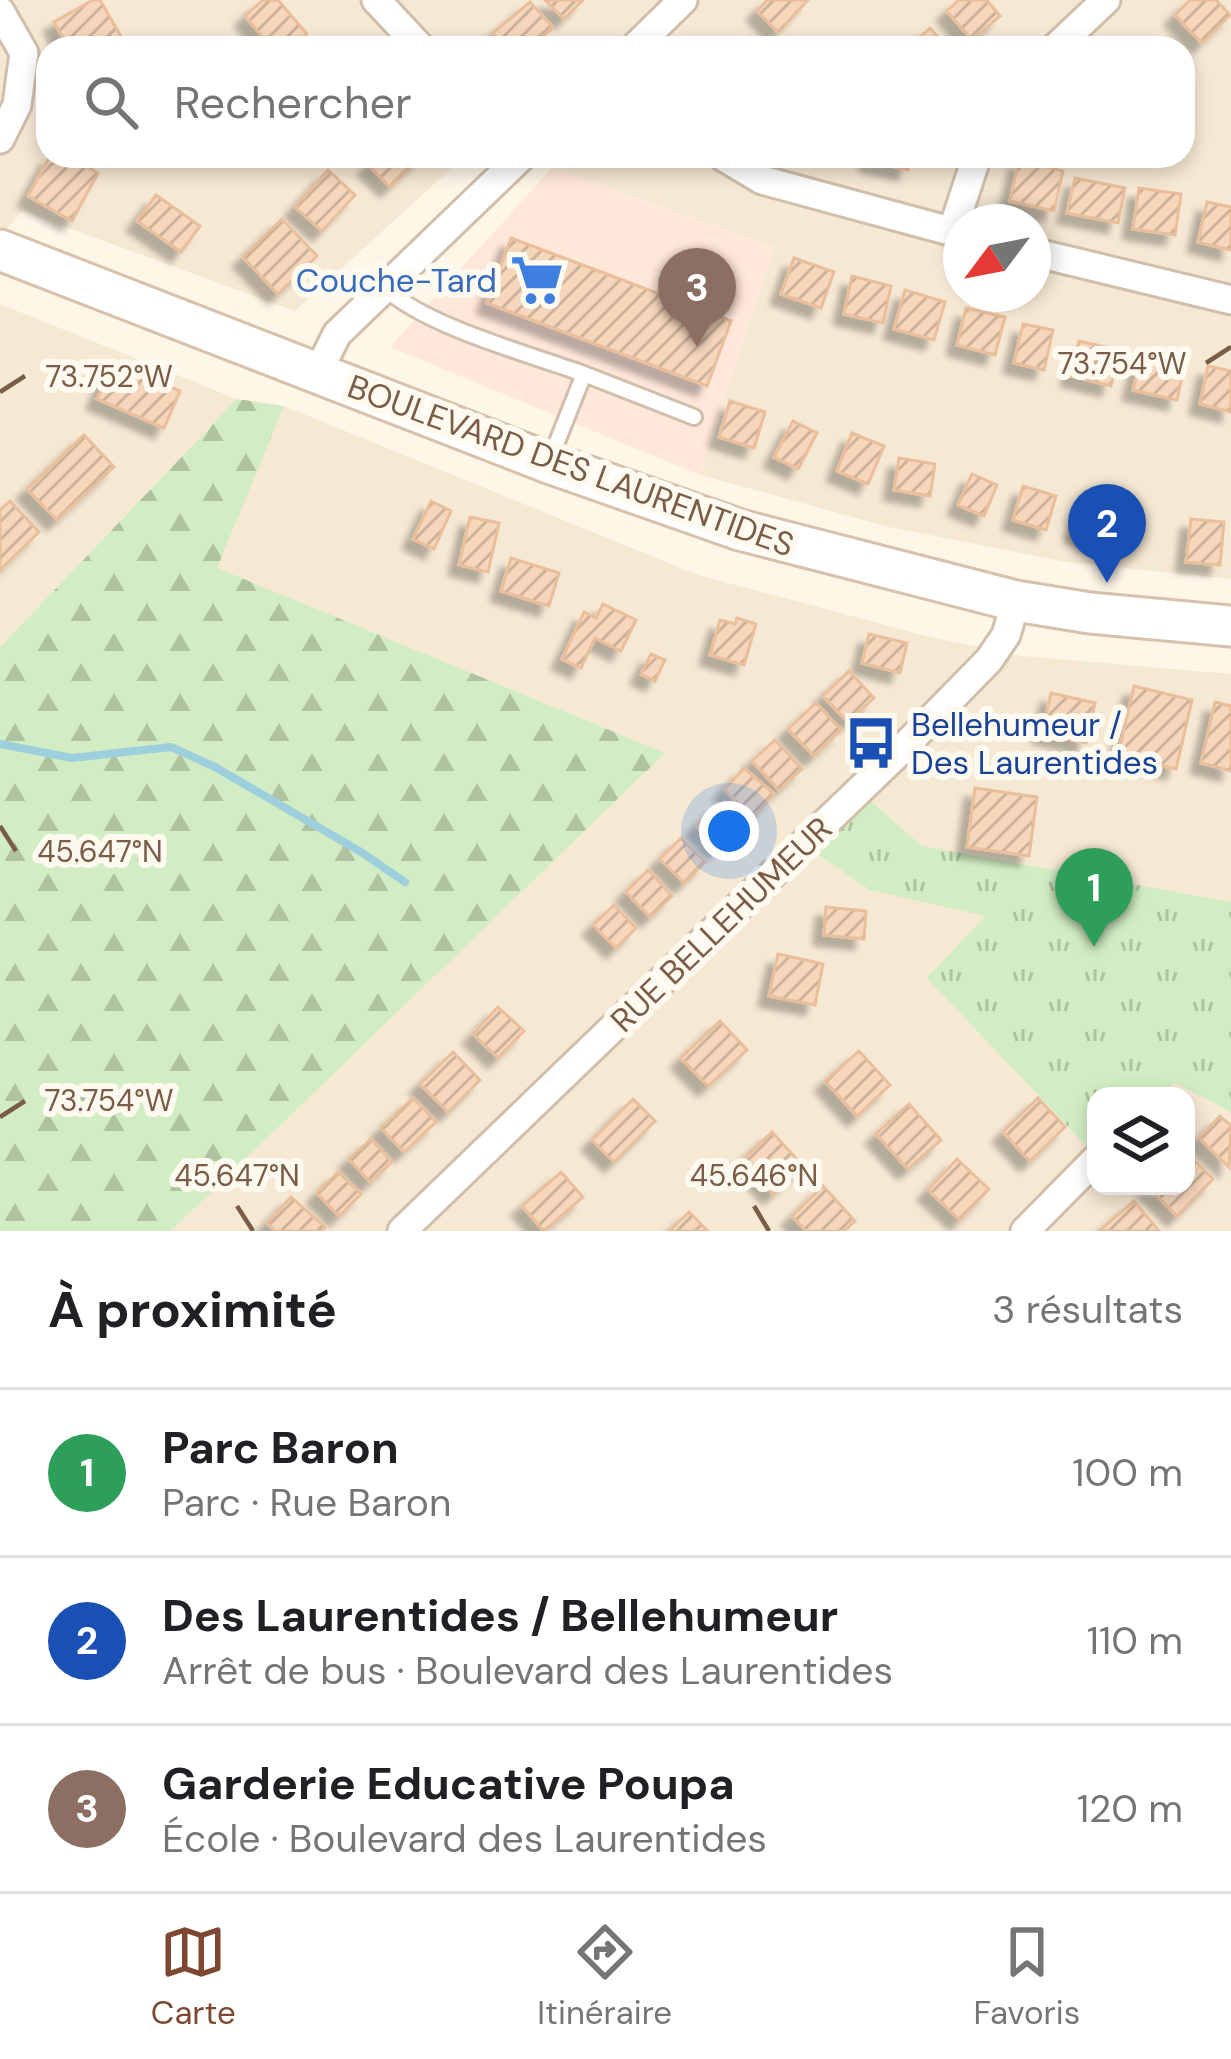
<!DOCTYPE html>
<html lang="fr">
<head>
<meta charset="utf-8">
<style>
  :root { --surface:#fff; --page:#f6f6f6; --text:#202124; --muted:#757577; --line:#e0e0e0; --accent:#7e4732 }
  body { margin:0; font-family:"DM Sans",sans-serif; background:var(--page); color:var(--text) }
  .controls { position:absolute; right:36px; bottom:36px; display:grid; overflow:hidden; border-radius:24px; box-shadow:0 6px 18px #0003 }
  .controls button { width:108px; height:108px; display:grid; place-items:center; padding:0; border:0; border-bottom:3px solid var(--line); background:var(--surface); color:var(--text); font:60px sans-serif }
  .compass { position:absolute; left:943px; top:204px; width:108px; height:108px; border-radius:50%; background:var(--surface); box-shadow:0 6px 18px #0003; rotate:238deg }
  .you { position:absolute; left:729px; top:831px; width:42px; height:42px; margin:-30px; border:9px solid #fff; border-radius:50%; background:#1a73e8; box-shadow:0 0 0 18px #1a73e833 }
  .badge { display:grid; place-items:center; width:78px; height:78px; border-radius:50%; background:var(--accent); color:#fff; font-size:39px; font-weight:700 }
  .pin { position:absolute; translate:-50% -99px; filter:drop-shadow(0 3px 6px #0008) }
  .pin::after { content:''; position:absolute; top:63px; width:42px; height:36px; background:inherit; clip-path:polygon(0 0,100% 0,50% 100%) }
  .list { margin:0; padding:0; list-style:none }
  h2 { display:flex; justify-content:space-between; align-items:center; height:156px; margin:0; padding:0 48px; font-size:51px }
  h2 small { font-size:39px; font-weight:400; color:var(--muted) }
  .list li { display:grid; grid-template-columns:78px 1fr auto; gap:36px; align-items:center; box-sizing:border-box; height:168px; padding:0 48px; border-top:3px solid var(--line) }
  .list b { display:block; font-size:45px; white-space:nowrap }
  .list p { margin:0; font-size:39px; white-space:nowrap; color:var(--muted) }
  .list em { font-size:39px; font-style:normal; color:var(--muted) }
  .icon { flex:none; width:66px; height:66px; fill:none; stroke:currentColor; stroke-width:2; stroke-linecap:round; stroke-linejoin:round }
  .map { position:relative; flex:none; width:1231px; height:1231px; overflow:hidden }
  .search { position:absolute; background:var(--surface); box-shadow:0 6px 18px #0003; left:36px; right:36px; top:36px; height:132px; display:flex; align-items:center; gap:30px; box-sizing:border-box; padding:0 42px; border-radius:36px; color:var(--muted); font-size:45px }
  .sheet { height:660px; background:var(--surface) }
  nav { display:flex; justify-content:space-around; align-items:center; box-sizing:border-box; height:168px; border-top:3px solid var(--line); background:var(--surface); font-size:33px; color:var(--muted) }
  nav a { display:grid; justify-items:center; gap:6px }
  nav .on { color:var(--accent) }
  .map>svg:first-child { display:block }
  .residential { fill:#f6e9d4; fill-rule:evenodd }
  .commercial { fill:#ffe7da }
  .grass { fill:url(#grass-tufts) }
  .forest { fill:url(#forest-firs) }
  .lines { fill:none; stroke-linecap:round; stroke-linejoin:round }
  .stream { stroke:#9ecfdc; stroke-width:8 }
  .building { fill:url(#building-hatch); stroke:#eabe9b; stroke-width:3; filter:url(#shadow) }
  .lane-casing { stroke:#d1bfab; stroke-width:20 }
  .street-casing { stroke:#d1bfab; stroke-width:33 }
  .secondary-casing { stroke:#d7c1ab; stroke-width:45 }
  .lane { stroke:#fff; stroke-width:14 }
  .street { stroke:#fff; stroke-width:27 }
  .secondary { stroke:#fff; stroke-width:39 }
  .ticks { fill:none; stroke:#7a5d49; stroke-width:4.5 }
  .labels { text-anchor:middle; stroke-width:12; stroke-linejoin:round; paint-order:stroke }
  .shop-label { font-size:33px; fill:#366cbe; stroke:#fffaef; text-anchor:end }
  .street-label { font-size:33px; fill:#7a5d49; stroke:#fffaef }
  .transit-label { font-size:33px; fill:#164399; stroke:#fffaef; text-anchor:start }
  .ticks-label { font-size:30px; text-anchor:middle; fill:#7a5d49; stroke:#fffaef; stroke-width:12; stroke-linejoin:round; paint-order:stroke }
</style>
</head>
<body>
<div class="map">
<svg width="1231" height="1231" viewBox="0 0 1231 1231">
  <defs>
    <pattern id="grass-tufts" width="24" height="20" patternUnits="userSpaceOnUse" patternTransform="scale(3)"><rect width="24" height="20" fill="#d2edc3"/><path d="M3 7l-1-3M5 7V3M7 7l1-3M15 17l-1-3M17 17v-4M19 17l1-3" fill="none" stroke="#afc3a0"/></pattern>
    <pattern id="forest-firs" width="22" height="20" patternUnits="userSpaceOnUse" patternTransform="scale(3)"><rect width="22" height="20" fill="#d2edc3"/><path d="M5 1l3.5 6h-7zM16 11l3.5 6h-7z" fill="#afc3a0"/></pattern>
    <pattern id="building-hatch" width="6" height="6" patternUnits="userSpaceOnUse" patternTransform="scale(3)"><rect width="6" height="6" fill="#f6d7bc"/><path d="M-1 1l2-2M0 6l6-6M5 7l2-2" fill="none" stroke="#ccb29b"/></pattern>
    <filter id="shadow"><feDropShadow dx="-10" dy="10" stdDeviation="3" flood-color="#0004"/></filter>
  </defs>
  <rect width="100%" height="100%" fill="#fef6e7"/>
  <path class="residential" d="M0,0H1231V579L1066,562L889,527L700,475L774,247L552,168L497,156H1183V48H48V156H465L295,311L22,211L0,238ZM961,222H1033V294H961Z
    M0,304L237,399L0,647Z
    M284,406L698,575L930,637L1022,656L1231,674V1231H171L664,753L216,568ZM1096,1096H1186V1186H1096Z"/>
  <path class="commercial" d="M552,168L774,247L700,475L390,347Z"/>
  <path class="grass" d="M867,798L922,846L1231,902V1112L1176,1083L1160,1096H1096V1148L1092,1152L927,978L985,916L870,890L813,851Z"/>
  <path class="forest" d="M237,399L284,406L217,568L665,753L171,1231H0V647Z"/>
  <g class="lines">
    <path class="stream" d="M0,744L72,758L171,747L215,767L361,852L405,882"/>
  </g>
  <path class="building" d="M93,0H100L124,42L113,48H69L54,22Z
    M263,0H278L307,34L290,48H272L245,16Z
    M545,0H583L564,19Z
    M767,0H808L778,32L757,11Z
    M959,0H987L1000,16L972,40L947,11Z
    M1190,0H1216L1230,15L1202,43L1175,15Z
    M530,2L553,28L528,48H505L493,33Z
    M930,28L948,48H907Z
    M50,156H69L98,173L72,221L28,196Z
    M377,156H422L390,187L368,165Z
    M870,156H911L908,170L869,161Z
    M1019,160L1063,171L1054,211L1010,201Z
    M328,170L355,195L322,231L295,207Z
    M1075,178L1125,188L1118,223L1067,213Z
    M1139,188L1181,194L1175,235L1133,229Z
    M156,195L200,226L181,252L137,221Z
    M1207,202L1231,207V250L1198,242Z
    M282,219L317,256L278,294L243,257Z
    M511,238L731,321L707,386L487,303Z
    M794,258L834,272L821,308L781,294Z
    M852,276L891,286L883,323L844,314Z
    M905,290L945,302L934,340L894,329Z
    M966,308L1005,317L995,355L957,345Z
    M1023,324L1053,330L1044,370L1014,363Z
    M1079,341L1119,350L1111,386L1071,376Z
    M1142,352L1185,362L1177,400L1133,390Z
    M113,362L180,391L164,428L97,399Z
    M1208,366L1231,371V412L1200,404Z
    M730,401L765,412L754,448L719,437Z
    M793,421L817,433L798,469L774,457Z
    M852,433L884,446L868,484L837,471Z
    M84,435L114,467L57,520L27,489Z
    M899,458L935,464L930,496L894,490Z
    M972,474L997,485L984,516L958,505Z
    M1023,486L1056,496L1046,530L1013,520Z
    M1088,495L1117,506L1103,543L1074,532Z
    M10,501L39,532L0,570V510Z
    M431,501L451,511L434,549L413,539Z
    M470,517L499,523L488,572L459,565Z
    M1191,519L1224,522L1220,565L1186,562Z
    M511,558L559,573L549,606L501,591Z
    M603,604L636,620L621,651L595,638L581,668L562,659L584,612L596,618Z
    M737,618L756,624L744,665L710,655L720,620L735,624Z
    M869,634L907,643L900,673L862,663Z
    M651,654L665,660L655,681L641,674Z
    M849,671L874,698L848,722L823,696Z
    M1134,686L1192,700L1176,769L1118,756Z
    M1051,693L1095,703L1086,743L1042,733Z
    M1215,702L1231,706V771L1201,763Z
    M816,703L841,730L814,756L788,729Z
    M775,740L802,769L779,790L752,761Z
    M744,768L774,794L754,817L724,790Z
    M975,788L1037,797L1029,856L967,847Z
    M718,804L740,827L718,849L696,826Z
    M681,838L705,862L684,883L660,859Z
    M648,870L672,896L650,917L626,892Z
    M614,905L636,928L616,948L593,925Z
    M826,907L866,911L864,939L824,935Z
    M778,954L823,964L815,1005L769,996Z
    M498,1007L524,1031L498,1058L473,1034Z
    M720,1021L747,1050L708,1086L681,1058Z
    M859,1051L890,1085L857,1116L825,1081Z
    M453,1052L480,1080L448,1112L420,1084Z
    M413,1098L436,1122L404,1152L381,1128Z
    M1038,1098L1065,1127L1030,1161L1003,1132Z
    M633,1099L655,1121L614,1162L592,1140Z
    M909,1104L941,1140L908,1169L876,1134Z
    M1220,1116L1231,1126L1229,1167L1199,1138Z
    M772,1132L803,1166L773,1194L742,1160Z
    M371,1139L392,1162L370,1182L349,1159Z
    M1186,1152L1213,1179L1177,1216L1147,1186H1186Z
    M957,1159L989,1189L960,1220L928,1190Z
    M338,1172L361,1194L339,1216L317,1193Z
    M561,1172L583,1197L544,1231L522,1206Z
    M823,1186L855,1221L844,1231H806L792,1216Z
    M291,1197L325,1227L321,1231H275L267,1223Z
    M1134,1201L1159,1231H1099Z
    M689,1212L708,1231H669Z"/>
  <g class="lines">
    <g class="lane-casing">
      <path id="lane" d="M385,288C427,327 529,354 584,374L549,462
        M584,374L694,417"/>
    </g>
    <g class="street-casing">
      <path id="street" d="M376,0L421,48
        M0,11L24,53L17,105L0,139
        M634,48L683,0
        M1055,48L1106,0
        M722,156L762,180L961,234
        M952,232L977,156
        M1033,252L1231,300
        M317,374L337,334L522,156
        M402,1231L897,754L989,660L1006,635L1016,601
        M1025,1231L1096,1159"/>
    </g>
    <g class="secondary-casing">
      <path id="secondary" d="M0,250L549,463L740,530L1016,601L1090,613L1231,626"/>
    </g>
    <use href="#lane" class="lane"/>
    <use href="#street" class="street"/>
    <use href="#secondary" class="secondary"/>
  </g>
  <path class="ticks" d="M1206,363L1231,347M0,392L25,376M0,826L16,851M0,1117L25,1101M237,1206L253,1231M754,1206L769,1231"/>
  <defs>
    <g id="supermarket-bare" transform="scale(4.14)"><path d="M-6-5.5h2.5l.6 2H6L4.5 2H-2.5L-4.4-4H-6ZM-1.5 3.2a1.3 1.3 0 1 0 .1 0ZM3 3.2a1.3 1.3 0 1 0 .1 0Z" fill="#3f7fe0" stroke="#fffaef" stroke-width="2.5" paint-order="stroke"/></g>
    <g id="bus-bare" transform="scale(4.14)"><path d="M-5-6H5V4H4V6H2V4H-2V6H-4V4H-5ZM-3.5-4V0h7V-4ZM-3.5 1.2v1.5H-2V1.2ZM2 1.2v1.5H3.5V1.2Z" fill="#1a4fb4" stroke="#fffaef" stroke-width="2.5" paint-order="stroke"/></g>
  </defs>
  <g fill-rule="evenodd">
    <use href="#supermarket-bare" x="537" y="280"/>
    <use href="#bus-bare" x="871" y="743"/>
  </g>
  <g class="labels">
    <g class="shop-label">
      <text x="497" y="292">Couche-Tard</text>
    </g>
    <g class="street-label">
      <text transform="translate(571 465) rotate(20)" y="12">BOULEVARD DES LAURENTIDES</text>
      <text transform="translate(721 924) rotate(-44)" y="12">RUE BELLEHUMEUR</text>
    </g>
    <g class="transit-label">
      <text x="911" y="736">Bellehumeur /<tspan x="911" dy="38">Des Laurentides</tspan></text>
    </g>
  </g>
  <g class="ticks-label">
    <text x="1122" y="374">73.754°W</text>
    <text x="109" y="387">73.752°W</text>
    <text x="100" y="862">45.647°N</text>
    <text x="109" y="1111">73.754°W</text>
    <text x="237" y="1186">45.647°N</text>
    <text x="754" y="1186">45.646°N</text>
  </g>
</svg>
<div class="controls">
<button><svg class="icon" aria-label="layers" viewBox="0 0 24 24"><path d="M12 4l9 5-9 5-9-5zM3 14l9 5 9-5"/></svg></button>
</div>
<svg class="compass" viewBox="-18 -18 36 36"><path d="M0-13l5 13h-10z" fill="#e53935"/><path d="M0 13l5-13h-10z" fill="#757577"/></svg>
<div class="you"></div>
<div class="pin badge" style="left:1094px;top:947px;background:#2e9e5b">1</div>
<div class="pin badge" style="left:1107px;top:583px;background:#1a4fb4">2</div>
<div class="pin badge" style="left:697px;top:347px;background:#8d6e63">3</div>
<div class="search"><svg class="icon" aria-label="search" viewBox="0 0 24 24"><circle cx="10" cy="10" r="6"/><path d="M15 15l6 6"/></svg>Rechercher</div>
</div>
<section class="sheet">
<h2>À proximité<small>3 résultats</small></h2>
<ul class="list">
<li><span class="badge" style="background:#2e9e5b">1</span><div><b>Parc Baron</b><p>Parc · Rue Baron</p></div><em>100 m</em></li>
<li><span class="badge" style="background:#1a4fb4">2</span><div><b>Des Laurentides / Bellehumeur</b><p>Arrêt de bus · Boulevard des Laurentides</p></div><em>110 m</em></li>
<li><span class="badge" style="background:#8d6e63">3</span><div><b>Garderie Educative Poupa</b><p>École · Boulevard des Laurentides</p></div><em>120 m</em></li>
</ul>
</section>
<nav>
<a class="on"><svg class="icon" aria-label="map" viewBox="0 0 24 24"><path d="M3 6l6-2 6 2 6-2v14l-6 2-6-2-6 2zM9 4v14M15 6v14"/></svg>Carte</a>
<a><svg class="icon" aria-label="directions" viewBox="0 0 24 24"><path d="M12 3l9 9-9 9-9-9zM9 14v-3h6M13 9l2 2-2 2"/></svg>Itinéraire</a>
<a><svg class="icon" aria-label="saved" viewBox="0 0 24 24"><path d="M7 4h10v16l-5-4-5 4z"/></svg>Favoris</a>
</nav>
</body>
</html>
